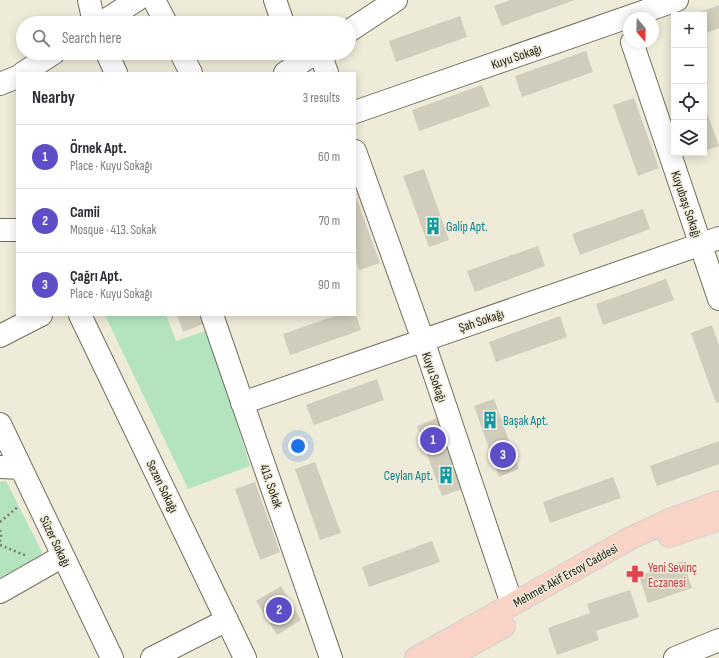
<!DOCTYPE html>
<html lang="en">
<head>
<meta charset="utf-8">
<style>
  :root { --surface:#fff; --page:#f7f7f7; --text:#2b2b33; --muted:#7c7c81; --line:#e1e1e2; --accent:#5d4dc6 }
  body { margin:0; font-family:"Sofia Sans Condensed",sans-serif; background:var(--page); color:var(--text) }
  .controls { position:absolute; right:12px; top:12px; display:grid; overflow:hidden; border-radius:0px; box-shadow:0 2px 10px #0003 }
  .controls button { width:36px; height:36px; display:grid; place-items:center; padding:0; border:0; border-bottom:1px solid var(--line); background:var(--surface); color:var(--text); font:20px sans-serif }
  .compass { position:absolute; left:623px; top:12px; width:36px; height:36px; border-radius:50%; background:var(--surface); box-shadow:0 2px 10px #0003; rotate:161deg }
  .you { position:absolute; left:298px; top:446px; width:14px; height:14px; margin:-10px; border:3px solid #fff; border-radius:50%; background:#1a73e8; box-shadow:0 0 0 6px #1a73e833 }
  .badge { display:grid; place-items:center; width:26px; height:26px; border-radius:50%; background:var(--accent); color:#fff; font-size:13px; font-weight:700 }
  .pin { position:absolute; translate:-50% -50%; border:2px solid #fff; box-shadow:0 1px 4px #0006 }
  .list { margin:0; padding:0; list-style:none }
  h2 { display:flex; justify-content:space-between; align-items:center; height:52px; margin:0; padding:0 16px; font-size:17px }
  h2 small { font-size:13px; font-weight:400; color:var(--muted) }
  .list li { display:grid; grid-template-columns:26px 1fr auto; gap:12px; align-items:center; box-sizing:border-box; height:64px; padding:0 16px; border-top:1px solid var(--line) }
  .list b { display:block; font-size:15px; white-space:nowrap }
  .list p { margin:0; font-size:13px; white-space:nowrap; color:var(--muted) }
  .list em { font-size:13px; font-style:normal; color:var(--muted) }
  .icon { flex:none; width:22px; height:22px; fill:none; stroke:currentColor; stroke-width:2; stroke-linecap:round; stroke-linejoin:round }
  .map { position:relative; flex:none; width:719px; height:658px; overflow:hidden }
  .search { position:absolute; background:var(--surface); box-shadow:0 2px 10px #0003; left:16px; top:16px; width:340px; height:44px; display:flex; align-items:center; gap:10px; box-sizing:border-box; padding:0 14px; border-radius:22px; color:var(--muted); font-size:15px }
  .panel { position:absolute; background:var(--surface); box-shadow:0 2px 10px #0003; left:16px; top:72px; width:340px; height:244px; border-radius:0px }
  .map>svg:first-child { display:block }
  .green { fill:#b4e4bf }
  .building { fill:#d1cdbc }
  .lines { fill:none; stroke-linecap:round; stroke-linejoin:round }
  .minor-casing { stroke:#726e5e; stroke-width:24 }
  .major-casing { stroke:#d2d2d1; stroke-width:24 }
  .path { stroke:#7d7b6f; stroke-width:2.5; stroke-dasharray:2 3; stroke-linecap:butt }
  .minor { stroke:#fff; stroke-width:22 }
  .major { stroke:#fad3c7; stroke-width:22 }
  .labels { text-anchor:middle; stroke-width:3; stroke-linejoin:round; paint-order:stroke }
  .street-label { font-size:13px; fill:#201f18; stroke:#efebd9 }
  .culture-label { font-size:13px; fill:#0d838f; stroke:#efebd9; text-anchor:start }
  .health-label { font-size:13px; fill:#be3a42; stroke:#efebd9; text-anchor:start }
</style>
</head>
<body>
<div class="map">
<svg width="719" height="658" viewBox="0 0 719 658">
  <rect width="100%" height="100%" fill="#efebd9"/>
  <path class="green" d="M105,315H166L176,341L208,330L250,466L188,489Z
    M6,481L42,552L37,560L0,580V482Z"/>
  <path class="building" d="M510,0H575L502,26L494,6Z
    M719,5V28L704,34V15H692Z
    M460,16L467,37L396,62L389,41Z
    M586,51L593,72L522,97L515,76Z
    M482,85L490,106L419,131L412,110Z
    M634,98L659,168L638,176L613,105Z
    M704,105L719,146L704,151Z
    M424,169L449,240L429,247L403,176Z
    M355,194L380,263L359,270L355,258Z
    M643,209L650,229L580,255L572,234Z
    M538,246L545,266L475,292L467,271Z
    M666,279L674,300L603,325L596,304Z
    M177,315H200L203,324L183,332Z
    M337,315H356L361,330L290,355L283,334Z
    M560,316L567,337L496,362L489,342Z
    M712,325L719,345V402L716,403L691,333Z
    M377,379L384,400L314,425L306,405Z
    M494,399L519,469L499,477L474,406Z
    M437,418L463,489L442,496L417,426Z
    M719,441V464L657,486L650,466Z
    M315,462L341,533L320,540L295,469Z
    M613,477L621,498L550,523L543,502Z
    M255,482L280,552L260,560L235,489Z
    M432,541L440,562L369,587L362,567Z
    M683,561L692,588L648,603L639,576Z
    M281,586L301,620L277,635L256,601Z
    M630,590L639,617L596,631L599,640L557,655L548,628L590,613L587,604Z"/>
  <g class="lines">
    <g class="minor-casing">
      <path id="minor" d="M89,0L94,23
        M154,0L166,23
        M275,0L283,23
        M101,23L137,0
        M349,31L396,0
        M632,42L719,299
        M107,53L116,73
        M181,53L191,73
        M320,53L327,73
        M23,73L54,53
        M285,73L315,53
        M0,84L17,77
        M355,112L677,0
        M355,151L423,340L512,604
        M0,230H17
        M80,315L245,658
        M212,315L331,658
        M0,336L41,315
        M242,403L719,238
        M0,424L112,658
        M0,467L21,468
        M0,592L63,556
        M152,658L227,620
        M675,658L719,640"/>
    </g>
    <g class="major-casing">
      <path id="major" d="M669,536L719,519
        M416,658L631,538L672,519L719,502
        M448,658L504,626"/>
    </g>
    <path class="path" d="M0,522L19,506
      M0,530L1,535L0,542
      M0,545L27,556"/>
    <use href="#minor" class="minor"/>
    <use href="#major" class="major"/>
  </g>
  <defs>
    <g id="building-bare" transform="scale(1.38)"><path d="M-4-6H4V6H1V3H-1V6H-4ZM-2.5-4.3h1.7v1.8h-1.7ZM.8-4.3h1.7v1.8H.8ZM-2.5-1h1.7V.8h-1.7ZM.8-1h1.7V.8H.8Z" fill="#0f9aa8" stroke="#efebd9" stroke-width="2.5" paint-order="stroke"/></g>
    <g id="pharmacy-bare" transform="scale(1.38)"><path d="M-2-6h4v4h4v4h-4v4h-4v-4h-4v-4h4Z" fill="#e0444e" stroke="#efebd9" stroke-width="2.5" paint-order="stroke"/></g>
  </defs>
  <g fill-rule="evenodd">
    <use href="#building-bare" x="433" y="226"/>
    <use href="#building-bare" x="490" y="420"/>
    <use href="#building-bare" x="446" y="475"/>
    <use href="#pharmacy-bare" x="635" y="574"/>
  </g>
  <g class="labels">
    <g class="street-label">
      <text transform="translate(516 56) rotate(-19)" y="5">Kuyu Sokağı</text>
      <text transform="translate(687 204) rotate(71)" y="5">Kuyubaşı Sokağı</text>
      <text transform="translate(481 320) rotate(-19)" y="5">Şah Sokağı</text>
      <text transform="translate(435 377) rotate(71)" y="5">Kuyu Sokağı</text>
      <text transform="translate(163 486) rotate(64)" y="5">Sezen Sokağı</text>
      <text transform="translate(272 486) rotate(71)" y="5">413. Sokak</text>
      <text transform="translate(56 541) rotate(64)" y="5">Süzer Sokağı</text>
      <text transform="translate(565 575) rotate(-29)" y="5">Mehmet Akif Ersoy Caddesi</text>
    </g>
    <g class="culture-label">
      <text x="446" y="231">Galip Apt.</text>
      <text x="503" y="425">Başak Apt.</text>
      <text x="433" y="480" text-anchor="end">Ceylan Apt.</text>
    </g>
    <g class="health-label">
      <text x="648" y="572">Yeni Sevinç<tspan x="648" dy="15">Eczanesi</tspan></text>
    </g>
  </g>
</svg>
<div class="controls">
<button>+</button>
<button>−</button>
<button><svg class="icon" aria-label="locate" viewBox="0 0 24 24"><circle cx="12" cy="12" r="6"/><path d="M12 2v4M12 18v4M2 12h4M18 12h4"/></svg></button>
<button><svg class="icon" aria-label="layers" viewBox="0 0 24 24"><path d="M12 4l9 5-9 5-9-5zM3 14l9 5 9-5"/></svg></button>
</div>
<svg class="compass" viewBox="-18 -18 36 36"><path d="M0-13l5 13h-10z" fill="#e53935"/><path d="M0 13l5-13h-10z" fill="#7c7c81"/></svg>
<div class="you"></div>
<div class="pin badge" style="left:433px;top:440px">1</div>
<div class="pin badge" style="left:279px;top:610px">2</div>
<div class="pin badge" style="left:503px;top:455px">3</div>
<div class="search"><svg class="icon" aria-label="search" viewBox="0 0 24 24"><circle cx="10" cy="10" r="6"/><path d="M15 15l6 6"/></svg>Search here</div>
<section class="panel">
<h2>Nearby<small>3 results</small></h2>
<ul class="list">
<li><span class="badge">1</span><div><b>Örnek Apt.</b><p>Place · Kuyu Sokağı</p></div><em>60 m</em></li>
<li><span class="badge">2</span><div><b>Camii</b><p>Mosque · 413. Sokak</p></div><em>70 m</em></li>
<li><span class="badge">3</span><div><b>Çağrı Apt.</b><p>Place · Kuyu Sokağı</p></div><em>90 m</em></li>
</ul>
</section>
</div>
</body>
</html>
